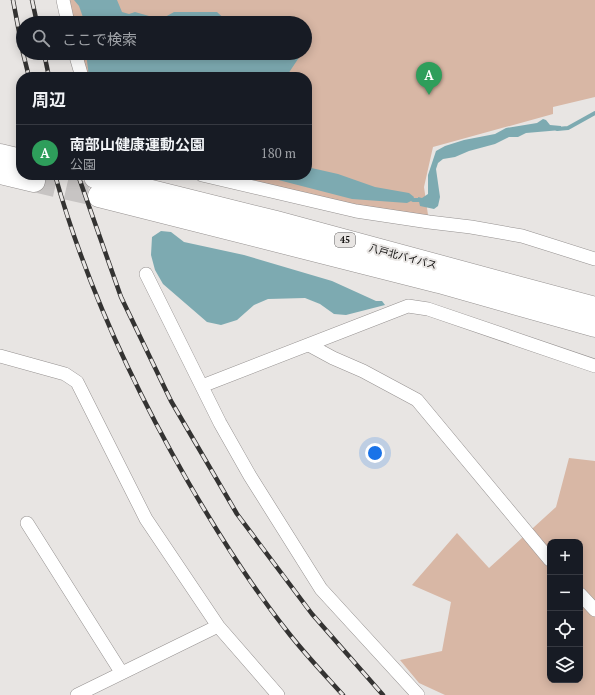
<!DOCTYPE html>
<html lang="ja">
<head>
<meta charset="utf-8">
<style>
  :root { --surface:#171b24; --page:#20242c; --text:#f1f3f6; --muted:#9ea1a6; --line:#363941; --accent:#0f766e }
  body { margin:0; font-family:"PT Serif","Noto Sans JP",serif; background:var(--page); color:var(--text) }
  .controls { position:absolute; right:12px; bottom:12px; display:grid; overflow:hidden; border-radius:8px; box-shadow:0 2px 10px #0003 }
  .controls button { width:36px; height:36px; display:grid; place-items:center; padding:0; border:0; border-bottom:1px solid var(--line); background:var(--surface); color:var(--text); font:20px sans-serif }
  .you { position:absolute; left:375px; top:453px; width:14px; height:14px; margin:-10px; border:3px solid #fff; border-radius:50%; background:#1a73e8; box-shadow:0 0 0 6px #1a73e833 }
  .badge { display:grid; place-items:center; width:26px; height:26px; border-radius:50%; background:var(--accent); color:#fff; font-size:13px; font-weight:700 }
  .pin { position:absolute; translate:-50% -33px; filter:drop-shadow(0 1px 2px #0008) }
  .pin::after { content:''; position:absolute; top:21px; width:14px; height:12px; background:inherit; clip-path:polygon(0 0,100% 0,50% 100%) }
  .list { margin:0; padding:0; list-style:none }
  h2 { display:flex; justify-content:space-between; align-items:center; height:52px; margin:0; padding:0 16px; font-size:17px }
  h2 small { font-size:13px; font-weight:400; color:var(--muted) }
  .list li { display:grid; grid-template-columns:26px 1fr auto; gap:12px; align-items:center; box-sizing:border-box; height:56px; padding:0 16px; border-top:1px solid var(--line) }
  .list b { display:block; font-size:15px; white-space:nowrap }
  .list p { margin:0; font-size:13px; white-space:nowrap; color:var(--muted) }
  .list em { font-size:13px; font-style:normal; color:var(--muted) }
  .icon { flex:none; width:22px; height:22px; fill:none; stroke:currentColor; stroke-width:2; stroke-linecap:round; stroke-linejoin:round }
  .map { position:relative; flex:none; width:595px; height:695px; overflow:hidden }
  .search { position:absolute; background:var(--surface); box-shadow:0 2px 10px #0003; left:16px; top:16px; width:296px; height:44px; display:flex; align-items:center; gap:10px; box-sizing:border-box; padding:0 14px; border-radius:22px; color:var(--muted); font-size:15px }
  .panel { position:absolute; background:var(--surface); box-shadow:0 2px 10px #0003; left:16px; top:72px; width:296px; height:108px; border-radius:16px }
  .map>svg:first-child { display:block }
  .green { fill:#d8b7a5; fill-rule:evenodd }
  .water { fill:#7daab1 }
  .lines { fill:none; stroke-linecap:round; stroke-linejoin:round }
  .stream { stroke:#7daab1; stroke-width:4 }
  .highway-tunnel { stroke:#c7c4c3; stroke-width:22; stroke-dasharray:22 11; stroke-linecap:butt }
  .street-casing { stroke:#959190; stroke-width:14 }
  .highway-casing { stroke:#959190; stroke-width:23 }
  .street { stroke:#fff; stroke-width:13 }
  .highway { stroke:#fff; stroke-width:22 }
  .rail-casing { stroke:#343332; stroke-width:4.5 }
  .rail { stroke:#e8e5e3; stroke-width:3; stroke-dasharray:9; stroke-linecap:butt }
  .labels { text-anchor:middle; stroke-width:4; stroke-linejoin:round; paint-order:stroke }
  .shield { fill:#e8e5e3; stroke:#4f4d4c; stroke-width:1 }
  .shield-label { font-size:9px; font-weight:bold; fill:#0d0c0b }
  .street-label { font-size:10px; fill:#0d0c0b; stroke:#e8e5e3 }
</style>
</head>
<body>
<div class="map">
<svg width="595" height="695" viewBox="0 0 595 695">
  <rect width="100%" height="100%" fill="#e8e5e3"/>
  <path class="green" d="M63,0H595V97L553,107V114L433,147L424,187L429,222L202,175H307V77H82L75,53H305V23H68Z
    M569,458L595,461V695H445L419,683L400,660L442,651L451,602L412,585L457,533L489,568L556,507ZM550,542H580V680H550Z"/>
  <path class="water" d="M74,0H117L122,12L129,14L135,12L156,18L165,17L174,12H217L229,23H85L79,6Z
    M86,53H302L286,77H89Z
    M543,119L546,120L550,125L561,126V130L526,133L518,137H509L495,144L469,151L455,157L443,159L438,163L436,169L440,197L438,206L434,209L420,206L418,197L422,198L428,194V175L436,151L445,146L464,140L495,134L506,128L537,123Z
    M307,167L338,174L375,187L409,193L414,197L413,200L407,203L352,199L259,175H307Z
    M161,231L171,232L184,242L244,255L332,281L376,301H382L385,305L346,315L334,314L320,304L305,298L268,299L254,305L237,320L221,325L207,322L163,284L155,270L151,255L152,237Z"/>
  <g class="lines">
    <path class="stream" d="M557,129L568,128L595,113
      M413,200H422"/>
    <path class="highway-tunnel" d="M34,181L99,196"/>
    <g class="street-casing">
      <path id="street" d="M63,0L68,23
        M75,53L82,77
        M202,175L356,211L429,222L471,227L522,236L595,259
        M146,274L220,423L250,476L321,589L418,695
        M309,345L333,358L363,371L417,400L550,560
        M0,356L65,374L77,382L146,519L218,626L278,695
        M202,386L408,306L428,309L595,366
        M27,523L121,672
        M580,594L595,610
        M77,695L218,626"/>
    </g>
    <g class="highway-casing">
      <path id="highway" d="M0,155L21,160
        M0,173L34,181
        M95,177L276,222L595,308
        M99,196L439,282L595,326"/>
    </g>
    <use href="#street" class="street"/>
    <use href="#highway" class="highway"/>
    <g class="rail-casing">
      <path id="rail" d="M13,0L23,53
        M32,0L37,23
        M23,53L29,77
        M44,53L49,77
        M55,175C85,282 132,384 187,480C217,532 249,583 287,631C304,653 324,674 343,695
        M78,175L121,297L171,401L237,514L312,614L383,695"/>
    </g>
    <use href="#rail" class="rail"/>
  </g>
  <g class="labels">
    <rect class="shield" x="335" y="233" width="20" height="14" rx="3"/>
    <g class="shield-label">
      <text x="345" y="243">45</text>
    </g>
    <g class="street-label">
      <text transform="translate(403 256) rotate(15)" y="4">八戸北バイパス</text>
    </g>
  </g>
</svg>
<div class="controls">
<button>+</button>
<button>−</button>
<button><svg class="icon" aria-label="locate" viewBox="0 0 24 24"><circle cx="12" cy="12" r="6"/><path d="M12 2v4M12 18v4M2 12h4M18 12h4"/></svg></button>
<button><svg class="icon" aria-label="layers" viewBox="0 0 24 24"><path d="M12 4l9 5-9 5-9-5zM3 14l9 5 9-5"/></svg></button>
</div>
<div class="you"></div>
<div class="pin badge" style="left:429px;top:95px;background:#2e9e5b">A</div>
<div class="search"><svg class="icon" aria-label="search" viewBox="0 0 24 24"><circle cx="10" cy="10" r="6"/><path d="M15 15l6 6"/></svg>ここで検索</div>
<section class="panel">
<h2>周辺<small></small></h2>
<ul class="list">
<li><span class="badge" style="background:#2e9e5b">A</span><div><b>南部山健康運動公園</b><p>公園</p></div><em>180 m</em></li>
</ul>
</section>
</div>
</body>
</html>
